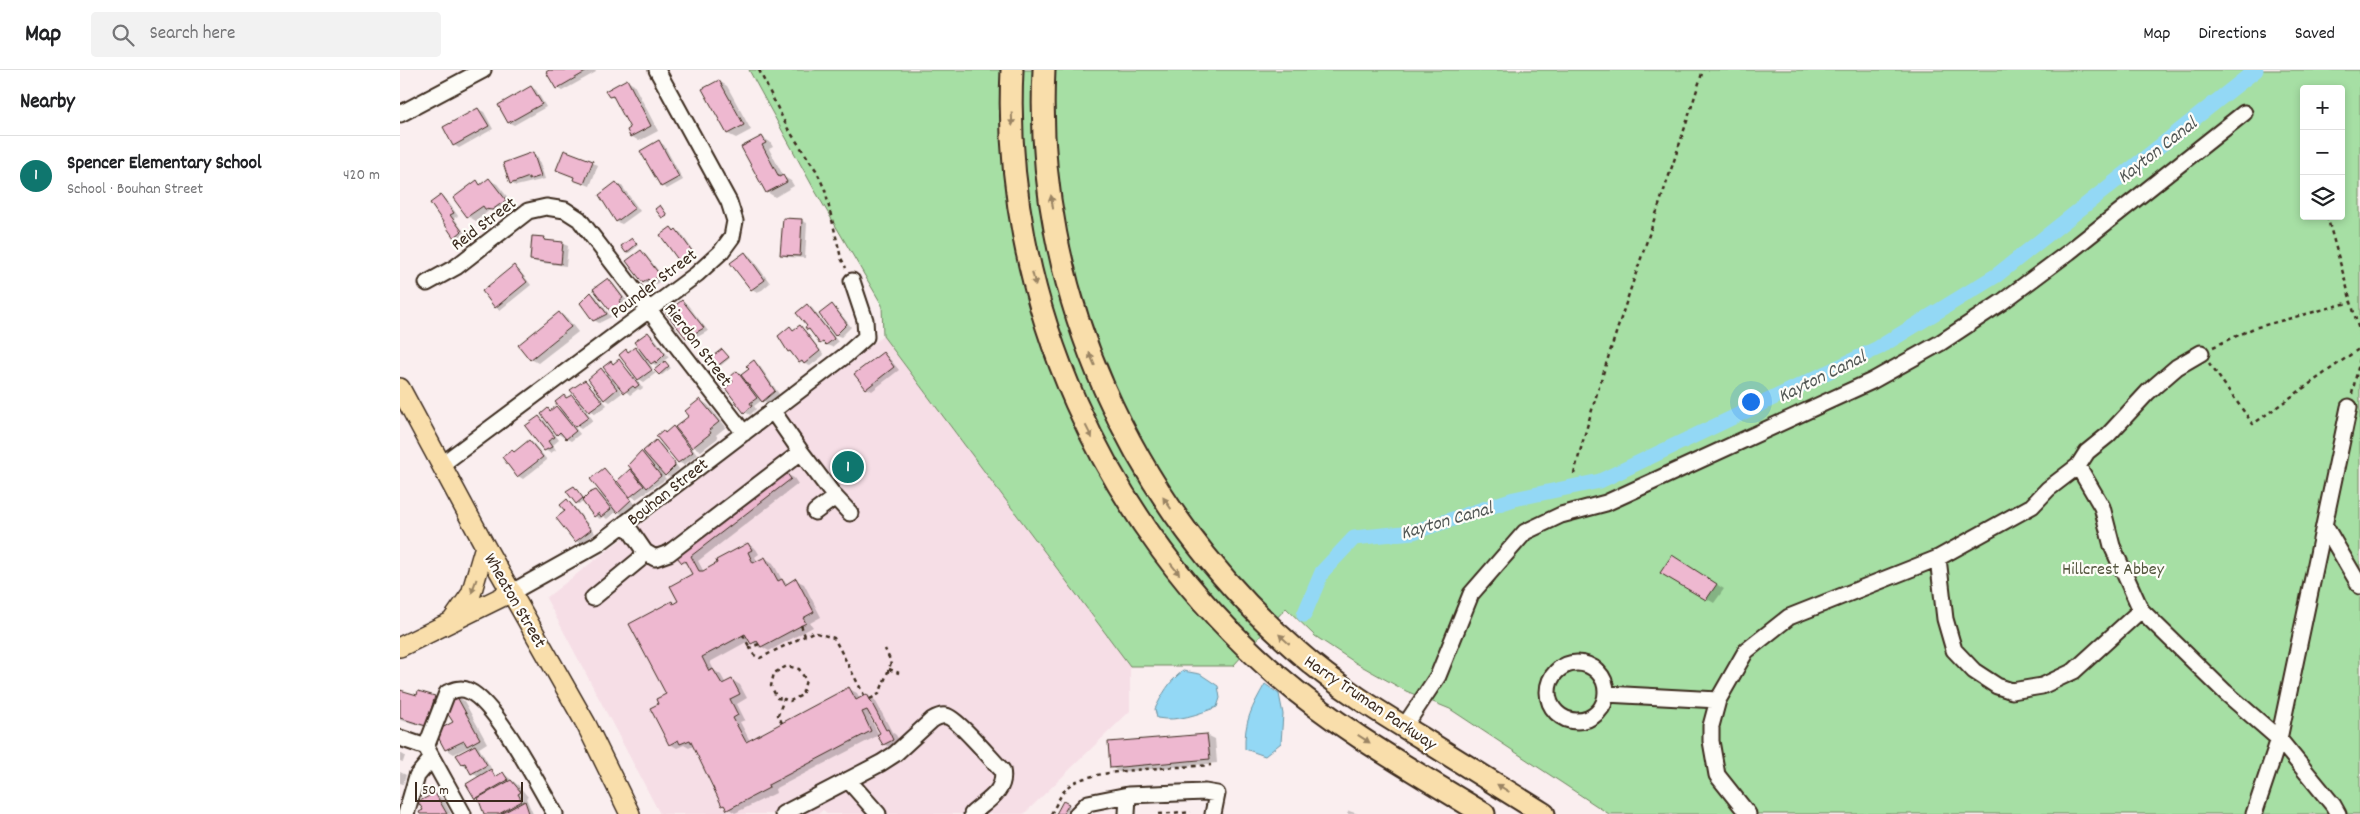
<!DOCTYPE html>
<html lang="en">
<head>
<meta charset="utf-8">
<style>
  :root { --surface:#fff; --page:#f2f2f2; --text:#202124; --muted:#757577; --line:#e0e0e0; --accent:#0f766e }
  body { margin:0; font-family:Dekko,sans-serif; background:var(--page); color:var(--text) }
  .controls { position:absolute; right:15px; top:15px; display:grid; overflow:hidden; border-radius:5px; box-shadow:0 2px 8px #0003 }
  .controls button { width:45px; height:45px; display:grid; place-items:center; padding:0; border:0; border-bottom:1px solid var(--line); background:var(--surface); color:var(--text); font:25px sans-serif }
  .scale { position:absolute; left:15px; bottom:12px; width:108px; box-sizing:border-box; padding-left:5px; border:2px solid #3b2a1e; border-top:0; font-size:14px; line-height:18px; white-space:nowrap; color:#3b2a1e; -webkit-text-stroke:4px #fdfcf7; paint-order:stroke }
  .you { position:absolute; left:1350px; top:331px; width:18px; height:18px; margin:-12px; border:4px solid #fff; border-radius:50%; background:#1a73e8; box-shadow:0 0 0 8px #1a73e833 }
  .badge { display:grid; place-items:center; width:32px; height:32px; border-radius:50%; background:var(--accent); color:#fff; font-size:16px; font-weight:700 }
  .pin { position:absolute; translate:-50% -50%; border:2px solid #fff; box-shadow:0 1px 5px #0006 }
  .list { margin:0; padding:0; list-style:none }
  h2 { display:flex; justify-content:space-between; align-items:center; height:65px; margin:0; padding:0 20px; font-size:21px }
  h2 small { font-size:16px; font-weight:400; color:var(--muted) }
  .list li { display:grid; grid-template-columns:32px 1fr auto; gap:15px; align-items:center; box-sizing:border-box; height:80px; padding:0 20px; border-top:1px solid var(--line) }
  .list b { display:block; font-size:19px; white-space:nowrap }
  .list p { margin:0; font-size:16px; white-space:nowrap; color:var(--muted) }
  .list em { font-size:16px; font-style:normal; color:var(--muted) }
  .icon { flex:none; width:28px; height:28px; fill:none; stroke:currentColor; stroke-width:2; stroke-linecap:round; stroke-linejoin:round }
  .map { position:relative; flex:none; width:1960px; height:744px; overflow:hidden }
  header { display:flex; align-items:center; gap:30px; box-sizing:border-box; height:70px; padding:0 25px; background:var(--surface); border-bottom:1px solid var(--line) }
  header strong { font-size:24px }
  nav { display:flex; gap:28px; margin-inline-start:auto; font-size:18px }
  .search { width:350px; height:45px; background:var(--page); display:flex; align-items:center; gap:12px; box-sizing:border-box; padding:0 18px; border-radius:5px; color:var(--muted); font-size:19px }
  main { display:flex }
  aside { flex:1; background:var(--surface) }
  .map>svg:first-child { display:block }
  .built { fill:#f6dee6 }
  .green { fill:#a6dfa4; stroke:#708461; fill-rule:evenodd }
  .water { fill:#93d8f5; stroke:#70929f }
  .shadow { fill:#0003 }
  .lines { fill:none; stroke-linecap:round; stroke-linejoin:round }
  .canal { stroke:#93d8f5; stroke-width:15 }
  .building { fill:#eeb8d0; stroke:#3b2a1e }
  .minor-casing { stroke:#3b2a1e; stroke-width:19 }
  .major-casing { stroke:#3b2a1e; stroke-width:22 }
  .highway-casing { stroke:#3b2a1e; stroke-width:25 }
  .path { stroke:#3b2a1e; stroke-width:2.5; stroke-dasharray:4 4; stroke-linecap:butt }
  .minor { stroke:#fdfcf7; stroke-width:15 }
  .major { stroke:#f9deab; stroke-width:19 }
  .highway { stroke:#f9deab; stroke-width:21 }
  .oneway { fill:#9a8464 }
  .labels { text-anchor:middle; stroke-width:4.5; stroke-linejoin:round; paint-order:stroke }
  .street-label { font-size:18px; fill:#3b2a1e; stroke:#fdfcf7 }
  .park-label { font-size:18px; fill:#565740; stroke:#fdfcf7 }
  .water-label { font-size:19px; font-style:italic; fill:#515654; stroke:#fdfcf7 }
</style>
</head>
<body>
<header>
<strong>Map</strong>
<div class="search"><svg class="icon" aria-label="search" viewBox="0 0 24 24"><circle cx="10" cy="10" r="6"/><path d="M15 15l6 6"/></svg>Search here</div>
<nav><a>Map</a><a>Directions</a><a>Saved</a></nav>
</header>
<main>
<aside>
<h2>Nearby<small></small></h2>
<ul class="list">
<li><span class="badge">1</span><div><b>Spencer Elementary School</b><p>School · Bouhan Street</p></div><em>420 m</em></li>
</ul>
</aside>
<div class="map">
<svg width="1960" height="744" viewBox="0 0 1960 744">
  <rect width="100%" height="100%" fill="#faeeef"/>
  <filter id="ink" filterUnits="userSpaceOnUse"><feTurbulence type="fractalNoise" baseFrequency=".02" numOctaves="2"/><feDisplacementMap in="SourceGraphic" scale="10" xChannelSelector="R" yChannelSelector="G"/><feConvolveMatrix kernelMatrix="1 2 1 2 8 2 1 2 1" color-interpolation-filters="sRGB"/></filter>
  <g filter="url(#ink)">
    <path class="built" d="M483,266L730,596V641L624,744H428L423,740L418,744H260L146,528Z"/>
    <path class="green" d="M349,0H1960V744H1209L1050,639L1006,621L956,593L915,566L886,538L833,596H730L483,266L482,235L414,119ZM1904,19H1941V146H1904Z"/>
    <path class="water" d="M783,601L800,604L818,616L820,628L817,637C798,644 778,652 757,648L755,639C762,625 769,611 783,601Z
      M865,614L879,624L883,644L881,673L865,686L845,679C844,651 852,637 865,614Z"/>
    <path class="shadow" d="M151,0H195L196,2L162,21L157,18Z
      M227,11L234,15L258,61L239,71L231,66V59L217,30L210,26Z
      M319,11L327,16L351,60L336,68L328,64Z
      M131,17L136,20L146,37L114,55L108,52Z
      M78,39L84,42L93,59L59,78L54,75Z
      M362,67L370,72L373,77L369,79L384,107L391,111L394,116L375,127L367,122L343,78Z
      M259,72L264,75L283,110L267,119L262,116Z
      M165,81L198,95L190,116L180,112L175,107Z
      M133,84L138,87L145,109L116,116L111,113Z
      M89,110L97,114L113,134L101,144L90,140L76,151L68,146L55,128L77,112L82,115Z
      M217,114L222,116L240,141L222,154L217,152Z
      M41,126L46,129L58,146L54,148L66,165L60,170L54,167Z
      M384,149L402,151L407,153L405,188L387,187L382,184Z
      M271,158L281,163L296,185L285,193L280,190Z
      M144,168L149,172L163,174L168,176L166,196L136,192L131,189Z
      M232,169L238,176L229,183L227,182Z
      M241,182L246,185L264,208L256,214L253,212L248,215L243,212Z
      M345,183L350,186L370,213L362,220L357,222L352,219L332,193Z
      M114,197L119,200L131,215L100,240L95,237Z
      M208,210L213,213L227,231L223,234L226,237L217,244L212,241Z
      M191,223L196,226L211,247L199,253L194,250Z
      M282,231L287,234L308,261L292,270L287,267Z
      M407,236L412,238L438,272L432,277L421,273L408,259Z
      M432,236L437,239L451,257L441,267L436,265Z
      M159,243L167,248L178,262L138,293L131,289Z
      M400,257L405,260L424,285L410,296L400,292L389,281L390,258L395,261Z
      M248,263L253,266L269,287L257,296L247,290L253,299L247,295L246,297L256,303L244,312L234,306L243,318L240,320L238,319L230,325L216,312L215,313L222,323L210,332L205,329L202,300L211,305L214,295L219,291L234,306L236,305L226,281L229,282L235,278L245,284Z
      M322,280L330,288L319,297L317,296Z
      M483,284L488,287L499,300L472,321L467,318Z
      M354,292L359,295L379,324L368,333L362,330L354,336L356,339L350,345L345,342L335,312L337,303L342,306L350,299Z
      M267,294L271,298L262,305L260,304Z
      M185,312L190,315L207,335L195,344L183,333L182,335L193,350L181,359L172,354L180,364L171,371L158,364L151,342L157,338L165,343L168,329L172,326L181,331Z
      M300,330L308,335L326,357L316,365L318,368L301,381L289,374L297,385L284,395L278,392L263,362L266,363L273,358L282,363Z
      M139,347L144,350L159,370L153,375L156,380L150,383L145,380Z
      M129,371L134,374L147,390L123,409L118,406L115,383Z
      M257,372L262,375L279,399L270,407L266,405L264,407L266,409L236,429L227,423L235,434L223,445L217,441L207,449L203,446L200,449L195,446L183,430L179,434L176,433L174,417L185,430L196,421L205,427L204,400L225,422L227,421L219,411L233,398L235,388Z
      M386,404L394,408L398,414L298,491L304,502L348,474L356,479L359,484L355,487L358,492L365,488L373,493L382,510L389,514L396,510L404,514L421,547L410,553L413,557L369,581L362,577L360,578L350,570L310,592L314,600L321,605L326,614L332,610L340,615L347,628L337,634L345,650L340,652L350,671L449,619L457,623L460,629L467,625L475,630L492,662L496,665L501,674L492,679L484,674L482,664L472,646H469L479,665L375,719L376,723L335,743L323,735L295,675L289,678L284,675L277,678L270,674L260,635L268,624L272,532L275,534L280,532L293,504L289,496L283,492Z
      M167,431L172,434L195,463L181,474L176,471L167,441Z
      M1280,491L1324,519L1314,533L1262,502Z
      M0,621L18,626L34,627L42,632L34,659L0,650Z
      M56,626L64,631L87,673L79,678L91,698L89,700L97,707L103,703L119,716L128,727L126,728L133,744H87L81,735L83,734L81,731L76,728L79,708L62,693L74,677L73,675L54,684L46,679L54,653Z
      M807,665L815,669L817,693L719,702L711,697Z
      M0,683L5,686L3,692L0,691Z
      M0,702L6,705L3,714L0,713Z
      M35,724L43,729L51,744H21Z
      M664,733L670,736L666,744H658Z
      M949,741L958,744H947Z"/>
    <g class="lines">
      <path class="canal" d="M904,545L922,502L954,468L1013,462L1114,429L1200,411L1478,278L1597,205L1856,0"/>
    </g>
    <path class="building" d="M149,0H189L156,19L146,2Z
      M227,9L251,56L230,67L227,60L230,58L213,26L209,27L205,21Z
      M319,10L344,55L327,64L302,19Z
      M131,16L142,34L108,53L98,35Z
      M78,38L89,56L53,76L43,57Z
      M362,66L366,73L362,75L379,107L383,105L387,112L366,123L341,77Z
      M259,70L279,107L261,117L240,81Z
      M164,80L193,91L184,114L173,110L174,107L156,100Z
      M133,82L141,106L129,110V107L110,114L103,93Z
      M89,108L106,130L92,140L85,139L83,136L67,147L53,128L77,110L80,115Z
      M216,112L235,138L216,152L199,125Z
      M41,125L54,143L50,145L62,161L54,168L30,133Z
      M260,135L267,145L262,148L255,139Z
      M383,148L402,149L400,186L380,185Z
      M271,157L274,161L276,159L292,181L279,191L260,165Z
      M132,166L145,167L144,170L163,172L161,194L130,190Z
      M232,168L237,174L226,183L221,176Z
      M241,180L260,205L250,212L248,209L243,213L226,191Z
      M345,182L365,210L351,220L330,193Z
      M114,195L127,212L95,238L82,221Z
      M208,208L223,228L219,231L221,234L211,242L193,219Z
      M191,222L207,244L193,251L180,233Z
      M282,230L304,258L286,268L266,243Z
      M407,234L433,267L434,269L426,275L423,272L420,274L409,259L407,260L405,257L407,256L396,243Z
      M432,234L447,254L435,266L419,244Z
      M159,242L171,257L130,290L118,275Z
      M400,255L420,281L404,294L402,291L399,293L390,281L388,282L378,266L390,256L393,260Z
      M248,262L265,284L256,293L255,291L251,294L234,272Z
      M235,277L252,300L238,310L219,285L226,279L228,282Z
      M322,279L329,287L316,297L309,289Z
      M483,282L494,297L466,319L454,304Z
      M219,289L239,315L235,318L233,316L224,323L203,297L211,291L213,294Z
      M354,290L375,321L362,332L341,305L349,299L346,296Z
      M265,291L269,296L259,305L254,300Z
      M201,298L217,319L204,330L188,309Z
      M337,301L357,328L350,333L352,336L344,343L325,318L333,312L330,307Z
      M185,310L203,332L189,342L170,320Z
      M164,325L166,328L172,325L189,347L175,357L155,332Z
      M300,329L319,352L309,360L311,363L292,378L275,357L289,346L285,341Z
      M156,336L176,361L166,369L160,362L157,365L141,344L148,338L150,341Z
      M139,346L155,367L148,371L152,377L144,381L125,356Z
      M273,356L293,382L278,393L256,366L263,360L265,363Z
      M129,370L143,387L117,407L102,387L112,380L114,382Z
      M256,370L274,392L275,396L265,406L243,381Z
      M241,381L261,406L247,418L228,395Z
      M204,398L231,430L217,443L190,409Z
      M230,399L244,416L230,427L217,411Z
      M386,402L391,409L291,486L299,501H303L317,493L316,490L348,473L352,480L348,482L353,493L365,487L378,511L382,509L385,515L396,508L414,542L403,548L406,553L361,577L357,571L351,574L345,564L302,587L309,601L313,599L322,614L332,609L340,624L330,629L338,645L333,648L346,672L449,617L456,630L467,624L486,660L488,659L493,670L483,675L477,665L480,663L467,640L462,642L471,661L368,715L369,718L327,740L324,735L322,736L290,670L280,674L278,670L269,675L250,638L258,634L256,629L266,624L229,554L272,531L273,534L278,531L270,516L292,504L285,491L282,493L277,487Z
      M174,416L183,428L176,434L166,421Z
      M196,420L211,439L201,447L199,443L194,447L182,431L188,425L187,424Z
      M167,429L191,460L175,472L156,448L165,441L160,435Z
      M1272,485L1317,514L1306,530L1260,503Z
      M0,620L17,625L18,621L35,626L26,656L0,648Z
      M56,625L80,669L67,676L64,671L45,680L37,665L40,663L38,660L53,652L44,638Z
      M807,664L810,689L710,698L708,672Z
      M75,675L87,695L71,704L65,693L62,694L56,685Z
      M91,699L95,707L103,702L108,710L75,729L66,714Z
      M111,710L121,722L118,724L122,731L99,744H84L78,728Z
      M35,723L47,744H20L19,742L23,740L18,732Z
      M125,731L129,743L127,744H101Z
      M663,731L669,734L663,744H656Z"/>
    <g class="lines">
      <g class="minor-casing">
        <path id="minor" d="M0,44L83,0
          M27,213L56,197L128,141L146,137L165,140L179,149L344,363
          M401,382L435,427L415,442
          M41,395L297,204L321,182L332,167L335,151L329,132L257,0
          M1678,396L1702,437L1712,476L1741,540L1825,622L1879,669L1933,735L1938,744
          M435,427L450,443
          M225,453L245,482L255,488L269,483L401,382L372,340
          M1925,456L1960,516
          M1538,488L1545,549L1554,580L1574,601L1597,616L1612,621L1642,616L1674,601L1741,540
          M112,522L198,474L446,285L466,267L465,250L452,211
          M193,528L239,490L245,482
          M1148 622a29 29 0 1 1 58 0a29 29 0 1 1-58 0Z
          M1206,624L1318,630
          M1004,657L1038,606L1071,524L1125,462L1161,445L1206,433L1472,311L1540,273L1602,232L1669,182L1844,43
          M0,668L26,677L63,744
          M26,677L47,623C54,620 61,617 69,621C97,634 138,715 155,744
          M448,710L478,744
          M6,744L17,706L32,688
          M383,744L481,693L495,684L532,650C537,647 541,645 546,646C557,648 592,690 602,700C607,721 586,731 572,744
          M677,744L688,733L728,725
          M727,744L728,725L805,722L817,724L813,744
          M1348,744L1317,705L1311,671V656L1318,630L1346,581L1389,547L1538,488L1632,436L1648,419L1678,396L1687,382L1708,365L1748,322L1777,297L1801,283
          M1854,744L1879,669L1949,337"/>
      </g>
      <g class="major-casing">
        <path id="major" d="M0,318L85,476L186,654L230,744
          M52,551L71,524L85,476
          M0,577L112,522"/>
      </g>
      <g class="highway-casing">
        <path id="highway" d="M612,0C601,229 705,457 878,606C940,660 1014,701 1084,744
          M644,0C633,220 732,437 897,581C935,615 979,642 1022,668C1063,694 1104,719 1144,744"/>
      </g>
      <path class="path" d="M359,0L388,59L416,100L425,120L441,188L446,198
        M1927,146L1960,264
        M1813,277L1854,258L1951,232
        M1809,293L1853,354L1960,278
        M1952,324L1960,289
        M1174,404C1210,267 1262,135 1303,0
        M401,555L405,566L413,562L434,568L464,625
        M343,565L350,578
        M359,574L350,578L354,585L360,588L405,566
        M489,599L499,603
        M470,629L479,624L489,599L491,592L485,579
        M382,653L378,645L384,629L390,631L402,625L406,610L399,599L387,596L374,603L371,616L377,628L384,629
        M783,743L791,742
        M651,744C657,734 661,722 670,715C692,698 780,698 811,695
        M759,744L783,742"/>
      <use href="#minor" class="minor"/>
      <use href="#major" class="major"/>
      <use href="#highway" class="highway"/>
    </g>
    <defs><path id="oneway-solid" d="M-6-.8H1V-3.2L6.5 0L1 3.2V.8H-6Z" transform="scale(1.25)"/></defs>
    <g class="oneway">
      <use href="#oneway-solid" transform="translate(612 49) rotate(87)"/>
      <use href="#oneway-solid" transform="translate(652 132) rotate(-99)"/>
      <use href="#oneway-solid" transform="translate(634 209) rotate(76)"/>
      <use href="#oneway-solid" transform="translate(692 289) rotate(-113)"/>
      <use href="#oneway-solid" transform="translate(689 362) rotate(63)"/>
      <use href="#oneway-solid" transform="translate(767 433) rotate(-125)"/>
      <use href="#oneway-solid" transform="translate(775 499) rotate(51)"/>
      <use href="#oneway-solid" transform="translate(74 516) rotate(110)"/>
      <use href="#oneway-solid" transform="translate(884 569) rotate(-137)"/>
      <use href="#oneway-solid" transform="translate(964 669) rotate(33)"/>
      <use href="#oneway-solid" transform="translate(1103 718) rotate(-148)"/>
    </g>
  </g>
  <g class="labels">
    <g class="street-label">
      <text transform="translate(83 153) rotate(-37)" y="6">Reid Street</text>
      <text transform="translate(253 213) rotate(-37)" y="6">Pounder Street</text>
      <text transform="translate(299 274) rotate(53)" y="6">Rierdon Street</text>
      <text transform="translate(267 421) rotate(-38)" y="6">Bouhan Street</text>
      <text transform="translate(116 530) rotate(60)" y="6">Wheaton Street</text>
      <text transform="translate(971 632) rotate(34)" y="6">Harry Truman Parkway</text>
    </g>
    <g class="park-label">
      <text x="1713" y="504">Hillcrest Abbey</text>
    </g>
    <g class="water-label">
      <text transform="translate(1756 79) rotate(-38)" y="7">Kayton Canal</text>
      <text transform="translate(1421 305) rotate(-26)" y="7">Kayton Canal</text>
      <text transform="translate(1046 449) rotate(-16)" y="7">Kayton Canal</text>
    </g>
  </g>
</svg>
<div class="controls">
<button>+</button>
<button>−</button>
<button><svg class="icon" aria-label="layers" viewBox="0 0 24 24"><path d="M12 4l9 5-9 5-9-5zM3 14l9 5 9-5"/></svg></button>
</div>
<div class="scale">50 m</div>
<div class="you"></div>
<div class="pin badge" style="left:448px;top:397px">1</div>
</div>
</main>
</body>
</html>
